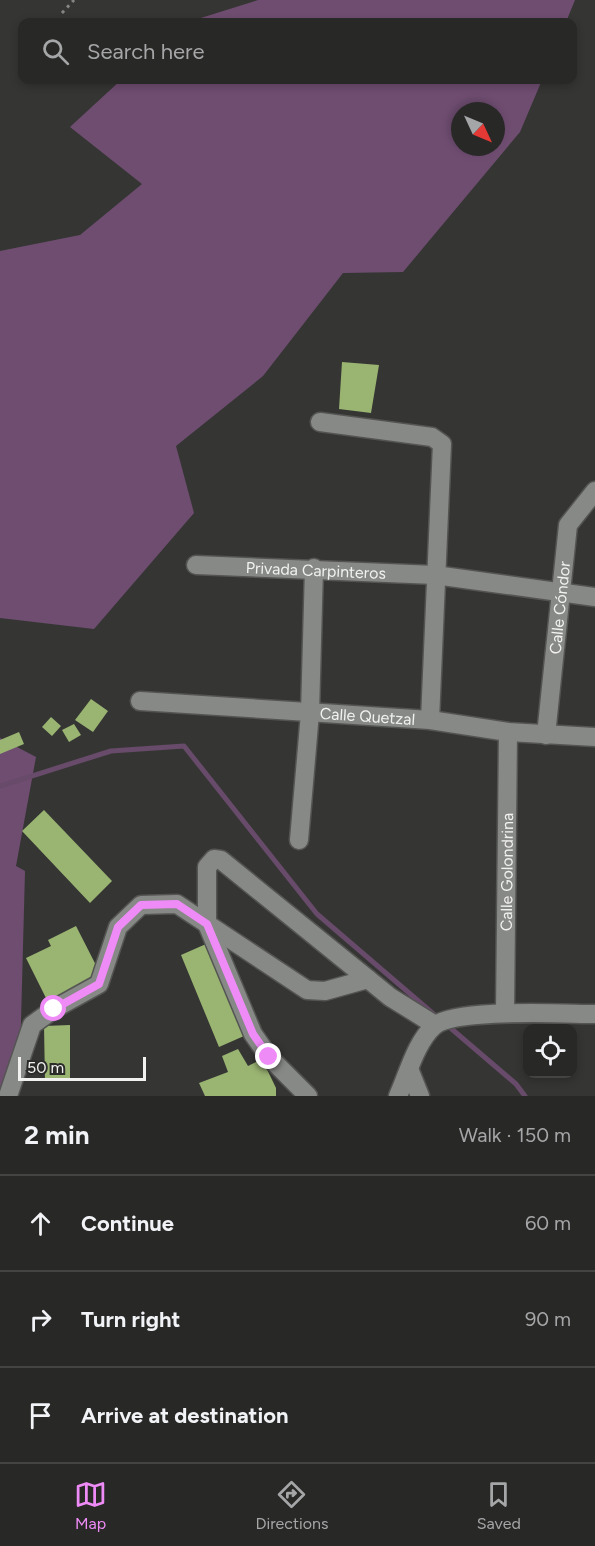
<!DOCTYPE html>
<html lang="en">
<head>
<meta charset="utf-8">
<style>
  :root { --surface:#282826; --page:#343432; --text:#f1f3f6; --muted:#a5a6a7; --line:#444443; --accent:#ef8bf6 }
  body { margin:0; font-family:Figtree,sans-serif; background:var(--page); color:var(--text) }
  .controls { position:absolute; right:18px; bottom:18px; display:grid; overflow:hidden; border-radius:12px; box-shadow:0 3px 9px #0003 }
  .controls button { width:54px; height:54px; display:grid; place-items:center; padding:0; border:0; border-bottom:2px solid var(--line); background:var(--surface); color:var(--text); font:30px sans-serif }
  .compass { position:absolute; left:451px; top:102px; width:54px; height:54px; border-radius:50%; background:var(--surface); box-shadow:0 3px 9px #0003; rotate:134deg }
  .scale { position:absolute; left:18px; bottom:15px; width:128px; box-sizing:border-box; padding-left:6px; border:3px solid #f1f2f0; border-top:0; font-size:16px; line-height:21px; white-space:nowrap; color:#f1f2f0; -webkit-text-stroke:4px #2b2c29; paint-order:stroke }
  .stop { position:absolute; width:18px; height:18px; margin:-14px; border:4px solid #ef8bf6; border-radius:50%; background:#fff }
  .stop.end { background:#ef8bf6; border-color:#fff; box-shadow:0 2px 6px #0008 }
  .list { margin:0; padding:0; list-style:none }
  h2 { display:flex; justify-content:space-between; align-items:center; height:78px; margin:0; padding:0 24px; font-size:26px }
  h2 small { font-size:20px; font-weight:400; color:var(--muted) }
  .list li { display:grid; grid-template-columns:39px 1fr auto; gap:18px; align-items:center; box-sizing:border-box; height:96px; padding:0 24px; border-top:2px solid var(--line) }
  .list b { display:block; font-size:22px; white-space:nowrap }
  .list em { font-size:20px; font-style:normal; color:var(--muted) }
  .icon { flex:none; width:33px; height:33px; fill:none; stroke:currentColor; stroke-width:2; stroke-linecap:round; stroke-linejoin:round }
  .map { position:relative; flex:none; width:595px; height:1096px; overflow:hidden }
  .search { position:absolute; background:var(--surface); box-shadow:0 3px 9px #0003; left:18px; right:18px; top:18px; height:66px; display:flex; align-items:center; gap:15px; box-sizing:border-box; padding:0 21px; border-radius:12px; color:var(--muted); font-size:22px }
  .sheet { height:366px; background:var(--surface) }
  nav { display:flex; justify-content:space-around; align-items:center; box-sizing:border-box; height:84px; border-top:2px solid var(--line); background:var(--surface); font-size:16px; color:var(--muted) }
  nav a { display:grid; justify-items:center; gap:3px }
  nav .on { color:var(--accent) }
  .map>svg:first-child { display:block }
  .green { fill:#6f4d71; fill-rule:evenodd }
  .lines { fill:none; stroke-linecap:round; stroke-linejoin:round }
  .stream { stroke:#684a6a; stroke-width:5 }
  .building { fill:#9ab472 }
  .minor-casing { stroke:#545552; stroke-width:21 }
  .path { stroke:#858684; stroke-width:3; stroke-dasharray:3 4.5; stroke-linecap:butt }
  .minor { stroke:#878986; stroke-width:18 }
  .route { stroke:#ef8bf6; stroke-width:8 }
  .labels { text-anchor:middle; stroke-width:6; stroke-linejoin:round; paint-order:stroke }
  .street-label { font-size:16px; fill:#f1f2f0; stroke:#2b2c29 }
</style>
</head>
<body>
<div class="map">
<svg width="595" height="1096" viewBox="0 0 595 1096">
  <rect width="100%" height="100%" fill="#353633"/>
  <path class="green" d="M258,0H575L566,22H188Z
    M121,80H542L520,132L403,272L343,273L263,376L176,446L194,513L94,629L0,618V251L80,235L142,184L70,127ZM460,111H496V147H460Z
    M0,738L36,757L16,866L25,871L19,1096H0Z"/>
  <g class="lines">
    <path class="stream" d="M0,786L111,751L184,746L317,914L437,1017
      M447,1025L516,1084L525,1096"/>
  </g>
  <path class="building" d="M342,362L379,365L371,413L339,409Z
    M91,699L108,711L93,732L75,720Z
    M51,717L61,726L52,736L42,727Z
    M74,724L81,735L69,742L62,730Z
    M19,732L24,744L0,754V740Z
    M44,810L112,881L90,903L22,831Z
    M76,926L101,975L48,1002L26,958L51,946L48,940Z
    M206,944L244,1036L219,1047L181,955Z
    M70,1025V1080L45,1081L44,1026Z
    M238,1049L248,1066L262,1059L276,1088V1096H205L199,1083L228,1072L222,1056Z"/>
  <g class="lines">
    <g class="minor-casing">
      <g id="minor">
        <path d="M320,422L432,437L442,444L430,720"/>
        <path id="s1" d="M196,565L435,575L595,597"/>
        <path id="s2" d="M140,701L430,720L508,732L595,737"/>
        <path id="s3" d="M546,735L568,525L595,491"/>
        <path d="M299,840L310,713L314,568"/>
        <path id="s4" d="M505,1013L508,732"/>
        <path d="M410,1071L420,1096"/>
        <path d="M8,1096L32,1025L54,1009L99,984L118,927L141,905L177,904L307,990L325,991L368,979L390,997L435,1025"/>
        <path d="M308,1096L269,1057L253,1034L207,924V867L214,859L221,860L368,979"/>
        <path d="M398,1096C408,1074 416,1042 434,1026C455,1008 564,1014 595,1014"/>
      </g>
    </g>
    <path class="path" d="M62,13L74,0"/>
    <use href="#minor" class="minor"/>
  </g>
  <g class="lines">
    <path class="route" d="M54,1009L99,984L118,927L141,905L177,904L207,924L253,1034L269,1057"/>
  </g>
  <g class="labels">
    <g class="street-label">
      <text dy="6" stroke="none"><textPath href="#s1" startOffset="120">Privada Carpinteros</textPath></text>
      <text dy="6" stroke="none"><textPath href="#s3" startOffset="128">Calle Cóndor</textPath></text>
      <text dy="6" stroke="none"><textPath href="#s2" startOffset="228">Calle Quetzal</textPath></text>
      <text dy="6" stroke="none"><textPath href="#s4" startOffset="141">Calle Golondrina</textPath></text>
    </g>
  </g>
</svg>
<div class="controls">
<button><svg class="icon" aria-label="locate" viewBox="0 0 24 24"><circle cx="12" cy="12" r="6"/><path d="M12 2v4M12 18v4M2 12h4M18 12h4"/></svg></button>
</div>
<svg class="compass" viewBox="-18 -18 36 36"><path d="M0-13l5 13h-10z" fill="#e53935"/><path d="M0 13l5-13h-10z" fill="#a5a6a7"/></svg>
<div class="scale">50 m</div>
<div class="stop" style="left:54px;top:1009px"></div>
<div class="stop end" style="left:269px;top:1057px"></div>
<div class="search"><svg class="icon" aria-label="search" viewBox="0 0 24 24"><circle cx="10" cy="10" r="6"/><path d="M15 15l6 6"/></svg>Search here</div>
</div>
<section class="sheet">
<h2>2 min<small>Walk · 150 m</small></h2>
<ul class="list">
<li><svg class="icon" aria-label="ahead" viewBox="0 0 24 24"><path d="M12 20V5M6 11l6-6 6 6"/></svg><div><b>Continue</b></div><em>60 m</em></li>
<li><svg class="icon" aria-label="right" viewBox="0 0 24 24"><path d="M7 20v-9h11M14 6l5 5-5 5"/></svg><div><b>Turn right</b></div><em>90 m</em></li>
<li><svg class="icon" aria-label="arrive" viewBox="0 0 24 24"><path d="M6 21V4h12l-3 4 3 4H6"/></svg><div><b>Arrive at destination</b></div></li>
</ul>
</section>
<nav>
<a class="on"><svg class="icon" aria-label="map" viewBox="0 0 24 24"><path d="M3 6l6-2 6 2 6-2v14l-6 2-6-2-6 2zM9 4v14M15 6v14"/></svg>Map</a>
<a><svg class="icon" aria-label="directions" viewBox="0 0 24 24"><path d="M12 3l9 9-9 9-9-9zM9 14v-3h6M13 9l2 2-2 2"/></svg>Directions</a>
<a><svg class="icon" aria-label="saved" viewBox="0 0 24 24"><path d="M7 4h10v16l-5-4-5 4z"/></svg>Saved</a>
</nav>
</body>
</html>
